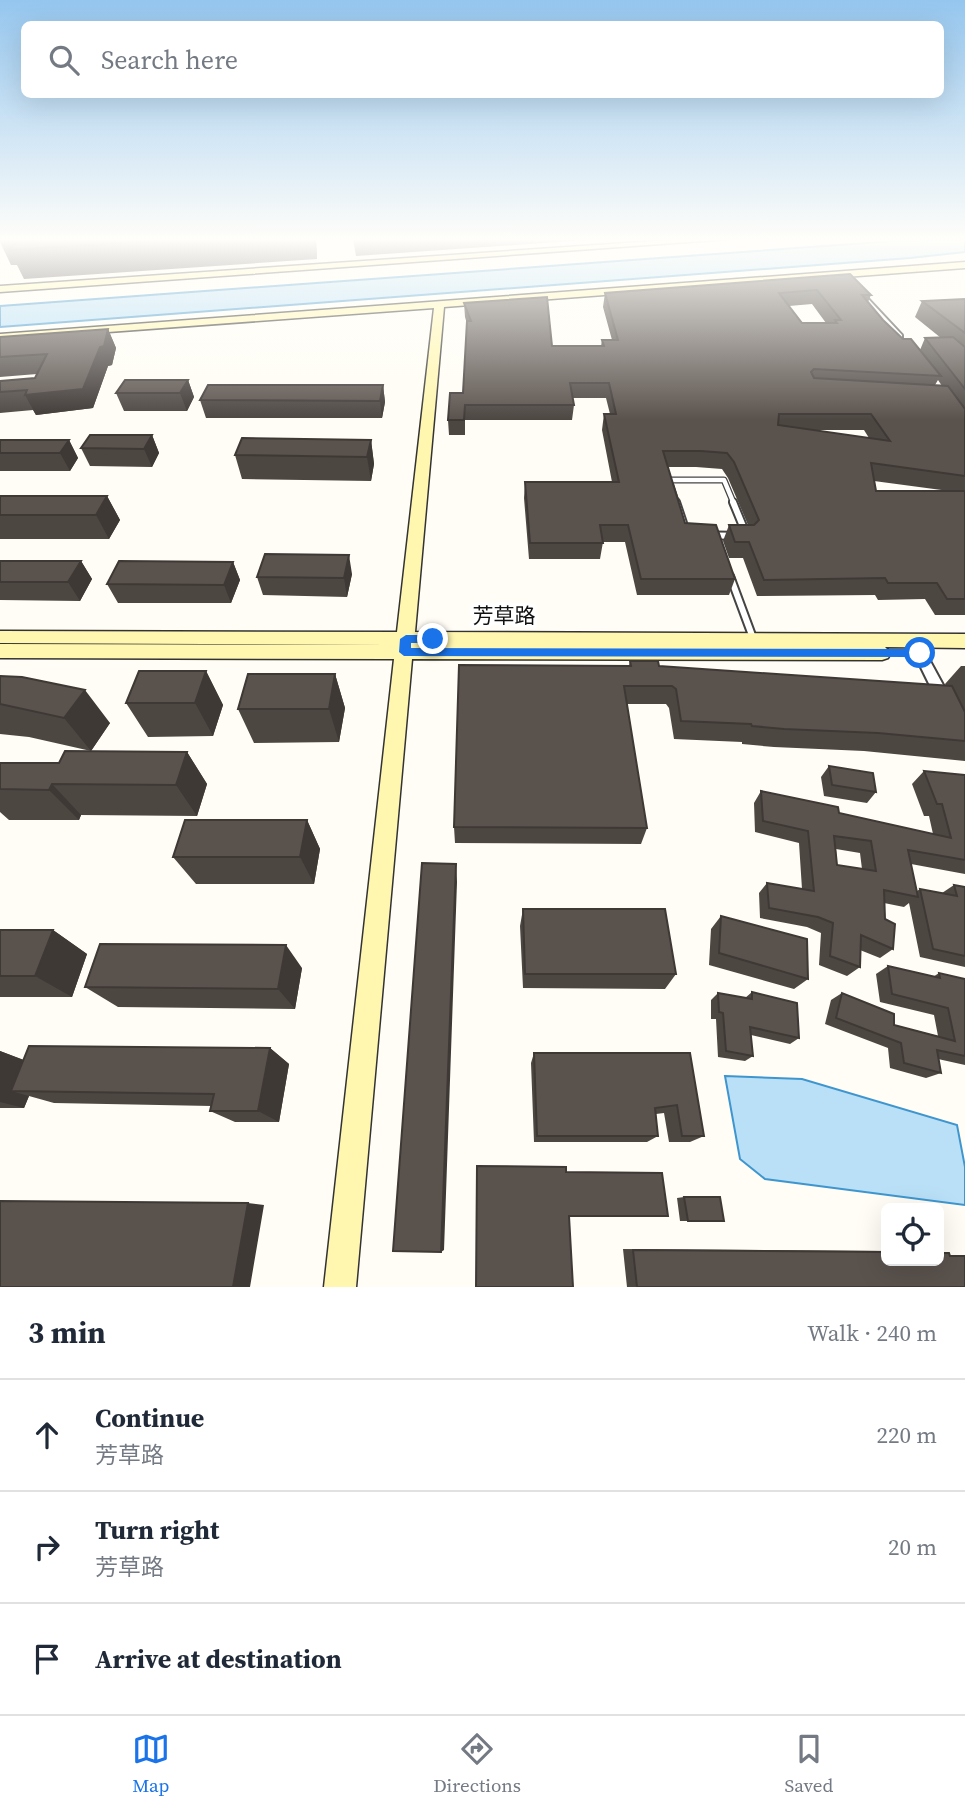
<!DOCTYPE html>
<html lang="en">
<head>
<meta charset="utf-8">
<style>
  :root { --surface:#fff; --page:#f2f2f3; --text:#1f2937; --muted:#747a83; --line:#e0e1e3; --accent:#1a73e8 }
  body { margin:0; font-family:"Source Serif 4","Noto Sans SC",serif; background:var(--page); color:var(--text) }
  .controls { position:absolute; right:21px; bottom:21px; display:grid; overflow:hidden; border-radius:10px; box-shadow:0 7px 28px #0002 }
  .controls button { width:63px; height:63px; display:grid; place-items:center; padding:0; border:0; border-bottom:2px solid var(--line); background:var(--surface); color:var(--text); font:35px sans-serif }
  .stop { position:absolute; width:21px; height:21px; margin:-16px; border:5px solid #1a73e8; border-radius:50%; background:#fff }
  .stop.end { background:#1a73e8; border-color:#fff; box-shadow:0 2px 7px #0008 }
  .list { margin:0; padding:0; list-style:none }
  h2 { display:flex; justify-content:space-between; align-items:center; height:91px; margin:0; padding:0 28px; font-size:30px }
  h2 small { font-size:23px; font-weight:400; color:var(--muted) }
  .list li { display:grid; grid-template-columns:46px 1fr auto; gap:21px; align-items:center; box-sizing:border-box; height:112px; padding:0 28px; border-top:2px solid var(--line) }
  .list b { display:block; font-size:26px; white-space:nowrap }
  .list p { margin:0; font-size:23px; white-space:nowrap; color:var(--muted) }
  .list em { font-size:23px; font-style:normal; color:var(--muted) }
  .icon { flex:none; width:38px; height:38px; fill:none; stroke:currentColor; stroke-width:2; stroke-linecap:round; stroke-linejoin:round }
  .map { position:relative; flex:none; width:965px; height:1287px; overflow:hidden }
  .search { position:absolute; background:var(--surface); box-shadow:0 7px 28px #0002; left:21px; right:21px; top:21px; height:77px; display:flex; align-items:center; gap:18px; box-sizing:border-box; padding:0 24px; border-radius:10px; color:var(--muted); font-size:26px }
  .sheet { height:427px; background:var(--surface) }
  nav { display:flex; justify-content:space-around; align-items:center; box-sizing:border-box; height:98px; border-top:2px solid var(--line); background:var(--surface); font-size:19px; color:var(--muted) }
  nav a { display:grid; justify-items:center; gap:4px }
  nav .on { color:var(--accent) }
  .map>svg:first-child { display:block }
  .water { fill:#b9e0f7; stroke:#3f96cf; stroke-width:2 }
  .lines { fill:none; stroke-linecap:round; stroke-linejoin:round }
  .lane-far1-casing { stroke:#444; stroke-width:7 }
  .lane-casing { stroke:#444; stroke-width:10 }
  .street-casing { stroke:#444; stroke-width:4 }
  .secondary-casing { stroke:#333; stroke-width:3 }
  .lane-far1 { stroke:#fff; stroke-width:4.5 }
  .lane { stroke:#fff; stroke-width:6 }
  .street { fill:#fff; fill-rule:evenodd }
  .secondary { fill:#fff6b0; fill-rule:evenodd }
  .wall { fill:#4d4742; fill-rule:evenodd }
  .shaded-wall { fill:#3f3936 }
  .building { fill:#5a524d; stroke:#3f3936; stroke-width:2; fill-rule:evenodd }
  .route { fill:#1a73e8 }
  .labels { text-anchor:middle; stroke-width:7; stroke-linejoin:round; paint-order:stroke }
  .street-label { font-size:21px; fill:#111; stroke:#fff }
</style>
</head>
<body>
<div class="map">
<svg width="965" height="1287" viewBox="0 0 965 1287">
  <rect width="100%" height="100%" fill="#fffdf5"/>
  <path class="water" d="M965,239V252L910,258L0,327V306L893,241Z
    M725,1076L802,1079L957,1125L965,1167V1205L765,1179L740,1159Z"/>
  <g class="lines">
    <g class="lane-far1-casing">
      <path id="lane-far1" d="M677,504L669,480H724L734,504"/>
    </g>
    <g class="lane-casing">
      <path id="lane" d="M676,502L687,535L747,536L733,502
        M730,576L753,638"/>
    </g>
    <g class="street-casing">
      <path id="street" d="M855,289H859L902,335V339H896L855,291Z
        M920,648L924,650L949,696L951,700L949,704L944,705L939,704L914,653L916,650Z"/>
    </g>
    <g class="secondary-casing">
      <path id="secondary" d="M684,239H730L0,292V286Z
        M965,262V268L444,307L415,632L965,634V648L885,647L891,653L888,658L882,660L412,659L356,1287H324L394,659L0,658V644L390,645L0,643V631L397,632L434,308L0,340V334Z"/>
    </g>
    <use href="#lane-far1" class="lane-far1"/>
    <use href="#lane" class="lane"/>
    <use href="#street" class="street"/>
    <use href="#secondary" class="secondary"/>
  </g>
  <path class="wall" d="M0,239H316L317,259L24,279L17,265H11L0,242Z
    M353,239H600L356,256Z
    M850,274L871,295L868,302L883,320L903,339L920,350L925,338H941L915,317L922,301L965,299V615H935L925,599L878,600L875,595L757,596L743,558H729L723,541L729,525H748L728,478L722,469L696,467H668L685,523L735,579L729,595H637L625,542H603L600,559H529L524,498L525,482H612L602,430L604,414H610L606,398H573L574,405L572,420H465V435H449L448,420L463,393L467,324L465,317L464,303L552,346H601L602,340H612L603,307L605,293ZM812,304L826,323H802L789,306ZM938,380L942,386L935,385ZM810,430H864L869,438ZM874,481L949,491H876Z
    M108,329L116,348L112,365L108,366L93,408L36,415L33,410L0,413V381L35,378L37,374L0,377V337Z
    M188,380L194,397L187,411H124L116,393Z
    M383,385L385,402L382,418H206L200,400Z
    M152,435L159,453L152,467L90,466L81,448Z
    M0,440H69L78,458L70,471H0Z
    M371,440L374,464L371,481L242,479L235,455Z
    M0,496H107L120,520L109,539H0Z
    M0,561H81L92,579L80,601L0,600Z
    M233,562L240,580L231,603H118L107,584Z
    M352,574L347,597L263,595L257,577Z
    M630,661L659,666L946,686L945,684L961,666H965V761L864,751L774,747L742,744V742L674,739L669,708L666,704H627L647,828L641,844L455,843L454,827L629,666Z
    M206,671L223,705L213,736L148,737L126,703Z
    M335,674L345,708L339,742L254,743L238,709Z
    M0,676L110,723L91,751L29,737L0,734Z
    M187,752L207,784L197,816L81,815L79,820H9L0,812V763H59Z
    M829,766L876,792L867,803L824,796L821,777Z
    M924,771L965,775V874L911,864L917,891L920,889L942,893L954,885L965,887V967L920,957L909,903L904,907L884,903L885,919L893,949L880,958L860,950V967L847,976L819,965L821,933L807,927L760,918L759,893L767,883L802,889L799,843L755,832L754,803L761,791L839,813L933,834L929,816H924L912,784ZM836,849L860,853L862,869L837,865Z
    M307,820L320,849L314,884H196L173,857Z
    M523,909L676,974L665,989L523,988L520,926Z
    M721,916L808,979L794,989L709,965L711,929Z
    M0,930H53L87,954L72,997H0Z
    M888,966L933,977L939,973L965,979V1065L938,1059L941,1073L926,1078L890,1068L888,1048L825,1024L831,1000L842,993L894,1025L938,1036L934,1015L880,1002L876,974Z
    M302,968L295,1009L118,1007L85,987Z
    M752,992L799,1038L790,1044L751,1035L753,1056L745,1061L718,1057L716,1019H711V1000L718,993L745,998Z
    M270,1048L289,1064L279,1122H235L210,1111L212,1106L54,1103L29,1096L24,1108H0V1051L23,1060Z
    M534,1053H690L704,1136L690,1142H669L664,1113L656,1114L658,1136L647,1142H534L531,1063Z
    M566,1172L668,1216L569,1217Z
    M684,1197L724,1221H680L677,1198Z
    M623,1249L886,1251V1261L950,1255H965V1287H627Z"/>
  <path class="shaded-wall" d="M313,239H316L317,259Z
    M108,329L116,348L112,365L108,366L93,408L36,415L25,395Z
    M188,380L194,397L187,411L180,393Z
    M383,385L385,402L382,418L380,401Z
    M152,435L159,453L152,467L144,449Z
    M69,440L78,458L70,471L60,453Z
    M371,440L374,464L371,481L367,457Z
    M107,496L120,520L109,539L96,515Z
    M349,555L352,574L347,597L344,578Z
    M81,561L92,579L80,601L68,582Z
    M233,562L240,580L231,603L224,585Z
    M206,671L223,705L213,736L195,703Z
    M335,674L345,708L339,742L329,709Z
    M85,690L110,723L91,751L64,718Z
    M187,752L207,784L197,816L176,785Z
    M52,784L81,815L79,820L49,790Z
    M307,820L320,849L314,884L300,857Z
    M456,864L457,882L444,1250L441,1252Z
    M53,930L87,954L72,997L35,976Z
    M286,945L302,968L295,1009L278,989Z
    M270,1048L289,1064L279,1122L258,1111Z
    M0,1051L40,1066L11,1091L29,1096L24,1108L0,1102Z
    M248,1203L264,1205L250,1287H233Z"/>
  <path class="building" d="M18,239H180L10,250Z
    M850,274L871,295H862L883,320L903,339H911L941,376L814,369L811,372L814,378L948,386L965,409V476L871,463L876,491H965V599H947L937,583H888L885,578L764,580L749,542H735L729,525H754L759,520L734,462L727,453L701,451H663L685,523L716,525L735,579H641L628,525H600L603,543H530L525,482H619L604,414H616L609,383H570L574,405H465L464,420H448L450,393H463L467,321H471L464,303L547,297L552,346H604L602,340H618L605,293ZM817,290L841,320H835L837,323H802L779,293ZM779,414H871L890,441L778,425Z
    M965,299V333L922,301Z
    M108,329L104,346L100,347L83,389L25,395L27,390L0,392V381L35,378L47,354L0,357V337Z
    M953,337L965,347V389L925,338Z
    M125,380H188L180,393H116Z
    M208,385H383L380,401L200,400Z
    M90,435H152L144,449L81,448Z
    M242,438L371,440L367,457L235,455Z
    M0,440H69L60,453H0Z
    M0,496H107L96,515H0Z
    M265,554L349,555L344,578L257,577Z
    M0,561H81L68,582H0Z
    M119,561L233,562L224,585L107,584Z
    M630,661H658L659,666L952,686L965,712V741L878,733L784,729L752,726L751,724L681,721L676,689L672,686H624L647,828L454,827L459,665L631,666Z
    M139,671H206L195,703H126Z
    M248,674H335L329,709H238Z
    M0,676L22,677L85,690L64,718L0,704Z
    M65,751L187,752L176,785L52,784L49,790L0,789V763H59Z
    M829,766L873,773L876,792L832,785Z
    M924,771L965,775V860L908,850L918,897L884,890L885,919L895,924L893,949L861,935L860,967L830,956L833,923L818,917L769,908L767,883L814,891L808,831L763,821L761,791L838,807L839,813L951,838L942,804H937ZM834,836L871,841L876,871L837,865Z
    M185,820H307L300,857H173Z
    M422,863L456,864L441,1252L393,1251Z
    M954,885L965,887V956L933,949L920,889L957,896Z
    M523,909H665L676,974H525Z
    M721,916L807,939L808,979L719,953Z
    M0,930H53L35,976H0Z
    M100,944L286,945L278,989L85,987Z
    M888,966L940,978L939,973L965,979V1056L937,1050L941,1073L904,1063L901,1043L836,1018L842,993L894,1014V1025L955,1041L948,1008L892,994Z
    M752,992L797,1003L799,1038L750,1027L753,1056L726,1051L723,1013L719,1012L718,993L752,999Z
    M29,1046L270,1048L258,1111H210L214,1094L11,1091Z
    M534,1053H690L704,1136H682L677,1105L655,1108L658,1136H537Z
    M477,1166L566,1167V1172L662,1173L668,1216H569L573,1287H476Z
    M684,1197H720L724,1221H688Z
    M0,1201L248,1203L233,1287H0Z
    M633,1250L886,1252V1261H939V1253H949L950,1256H965V1287H637Z"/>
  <linearGradient id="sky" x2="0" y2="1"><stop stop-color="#95c6ee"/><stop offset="0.57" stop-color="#fffefa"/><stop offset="1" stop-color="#fffefa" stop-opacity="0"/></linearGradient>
  <rect width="965" height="420" fill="url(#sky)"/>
  <path class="route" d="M406,635H433L439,639L433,643H411V648L920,649L926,653L920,657L404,656L399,652L400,639Z"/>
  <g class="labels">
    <g class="street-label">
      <text x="504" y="623">芳草路</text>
    </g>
  </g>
</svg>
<div class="controls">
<button><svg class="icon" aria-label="locate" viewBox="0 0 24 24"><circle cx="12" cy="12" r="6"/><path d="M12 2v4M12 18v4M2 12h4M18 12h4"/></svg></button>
</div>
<div class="stop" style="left:920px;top:653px"></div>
<div class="stop end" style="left:433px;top:639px"></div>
<div class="search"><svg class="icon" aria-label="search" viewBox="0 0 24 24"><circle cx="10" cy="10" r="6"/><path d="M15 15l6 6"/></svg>Search here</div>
</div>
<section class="sheet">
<h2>3 min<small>Walk · 240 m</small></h2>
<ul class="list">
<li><svg class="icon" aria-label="ahead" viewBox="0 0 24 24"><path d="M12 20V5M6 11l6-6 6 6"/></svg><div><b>Continue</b><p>芳草路</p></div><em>220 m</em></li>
<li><svg class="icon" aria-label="right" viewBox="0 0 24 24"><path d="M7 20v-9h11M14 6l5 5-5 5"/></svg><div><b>Turn right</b><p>芳草路</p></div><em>20 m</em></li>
<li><svg class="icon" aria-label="arrive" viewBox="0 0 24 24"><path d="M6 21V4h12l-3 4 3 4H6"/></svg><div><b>Arrive at destination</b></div></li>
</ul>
</section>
<nav>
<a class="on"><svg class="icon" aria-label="map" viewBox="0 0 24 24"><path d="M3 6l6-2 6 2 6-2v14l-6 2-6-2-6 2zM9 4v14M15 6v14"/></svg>Map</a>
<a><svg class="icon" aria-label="directions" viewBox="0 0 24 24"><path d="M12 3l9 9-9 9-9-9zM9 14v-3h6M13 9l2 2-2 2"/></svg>Directions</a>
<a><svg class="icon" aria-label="saved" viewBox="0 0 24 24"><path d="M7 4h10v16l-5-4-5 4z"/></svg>Saved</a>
</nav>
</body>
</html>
